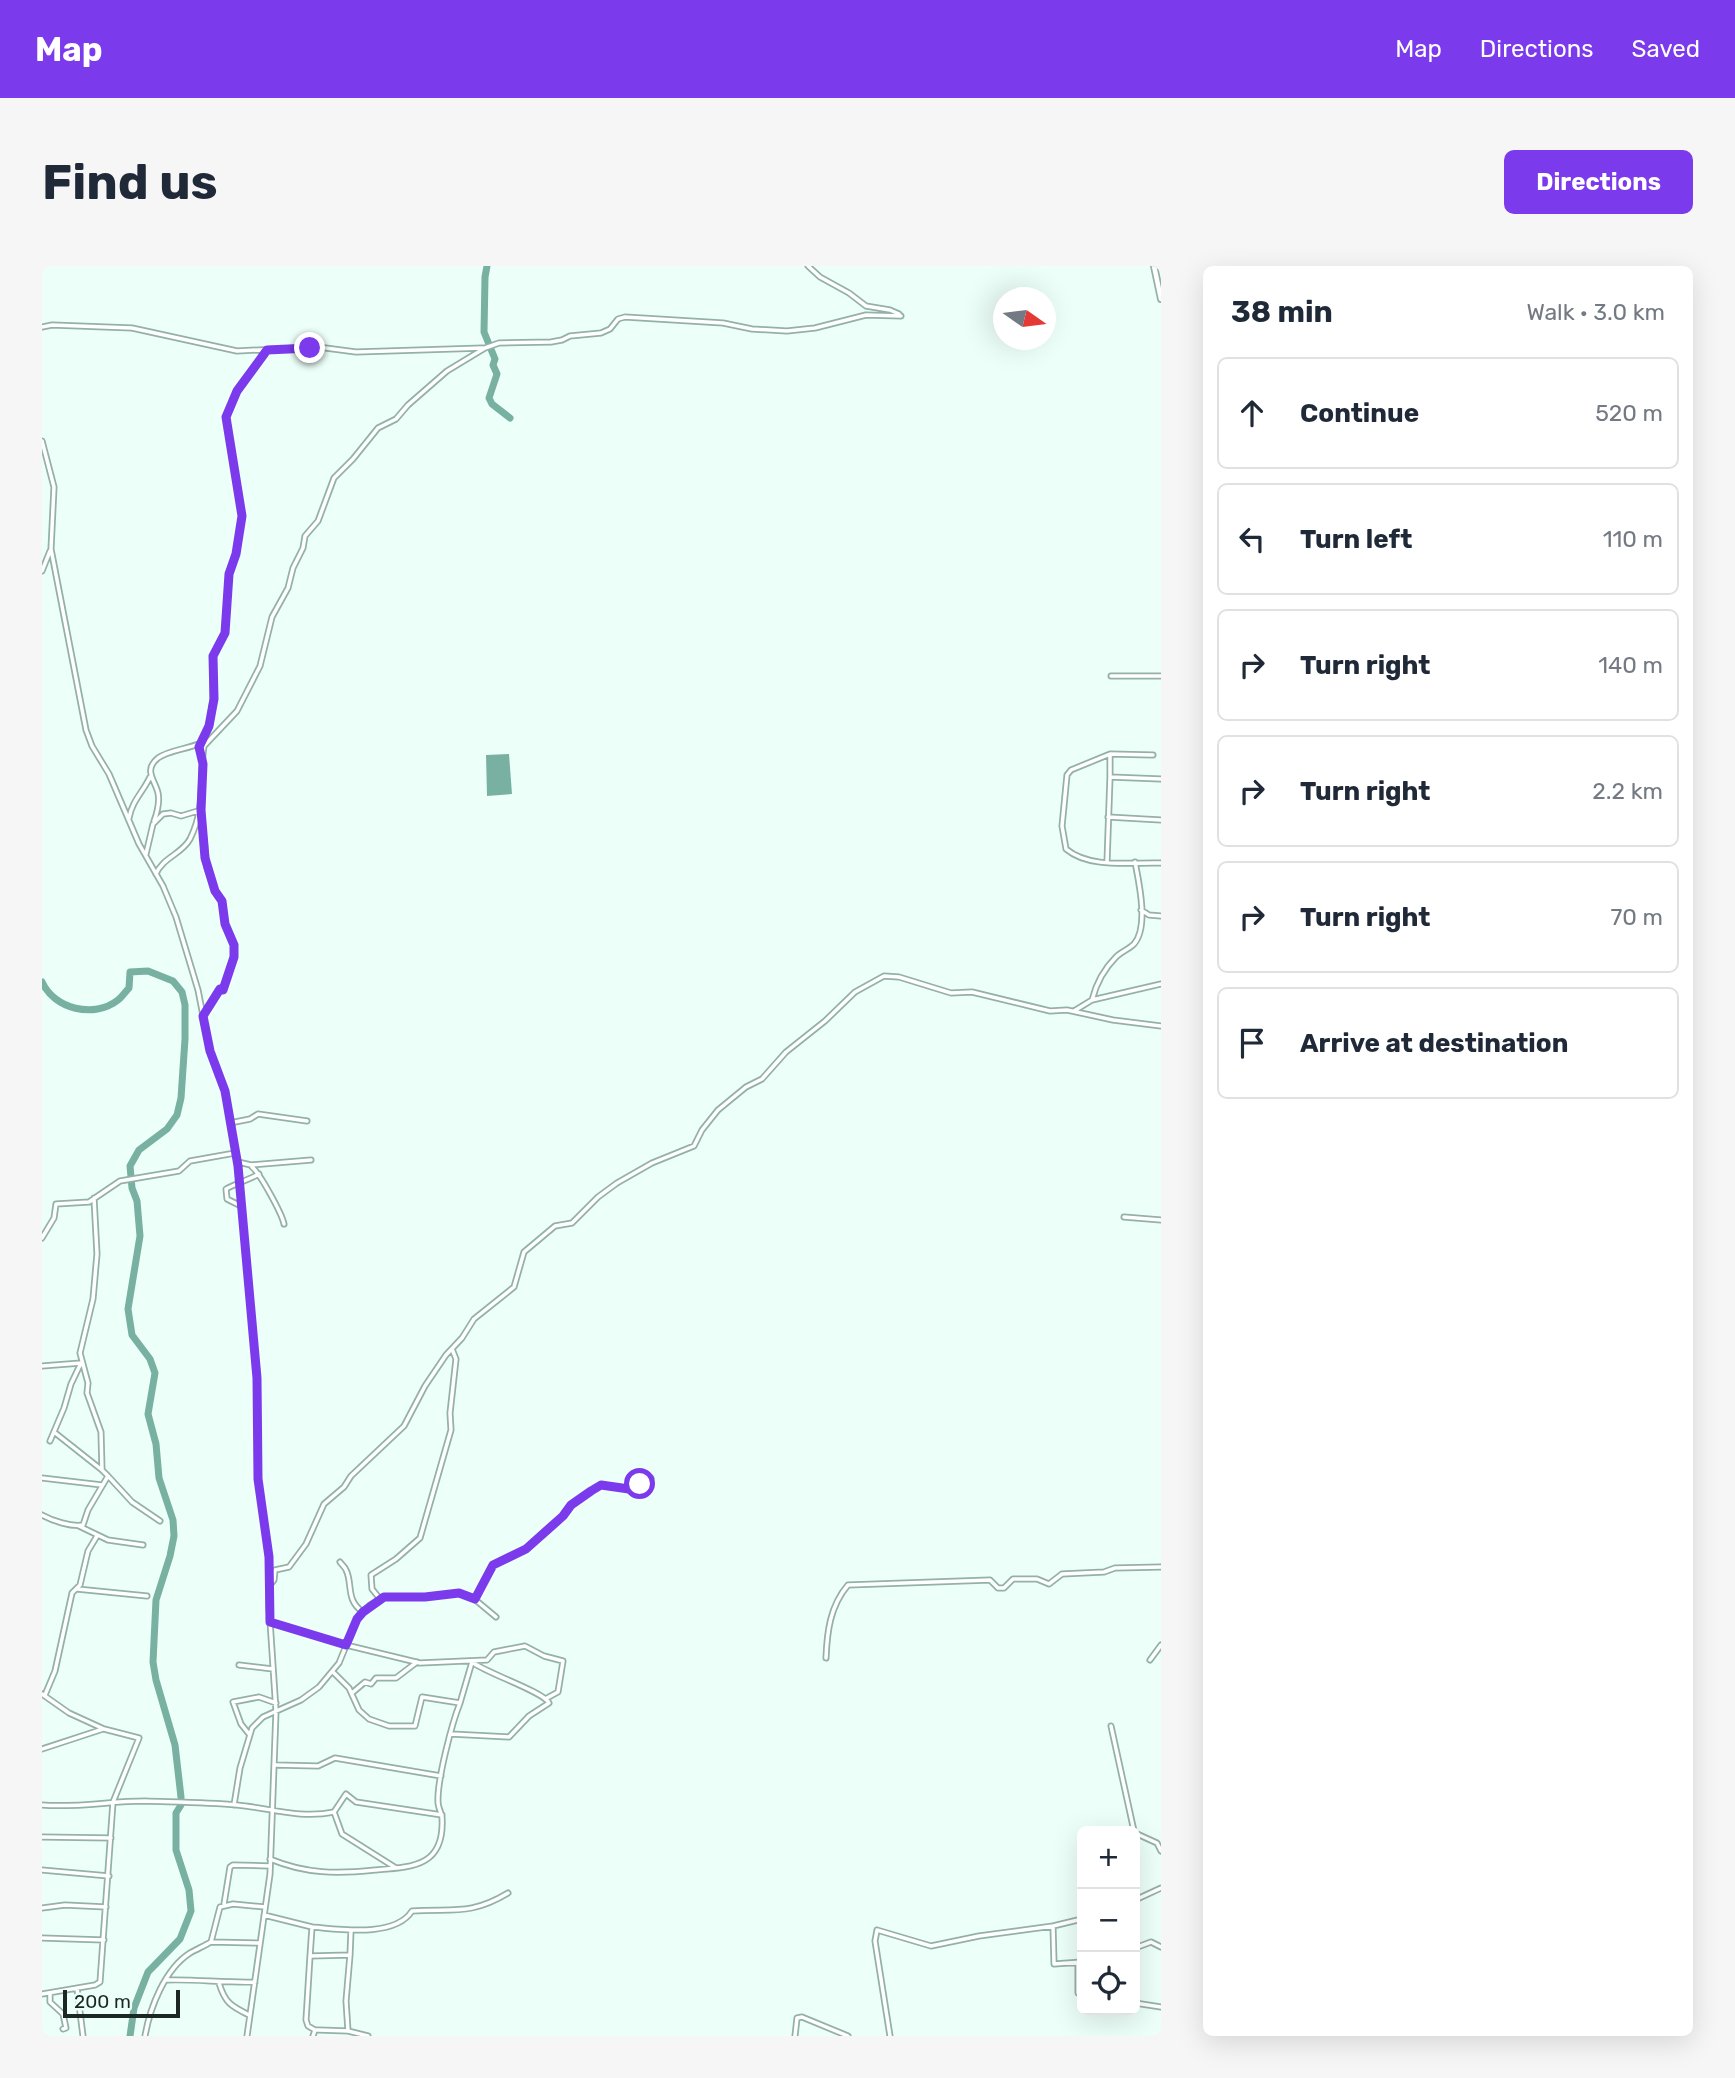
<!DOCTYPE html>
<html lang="en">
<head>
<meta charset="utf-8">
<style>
  :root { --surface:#fff; --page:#f6f6f7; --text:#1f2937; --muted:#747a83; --line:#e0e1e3; --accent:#7c3aed }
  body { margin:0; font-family:Rubik,sans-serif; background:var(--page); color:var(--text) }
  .controls { position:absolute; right:21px; bottom:21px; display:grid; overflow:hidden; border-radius:10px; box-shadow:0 7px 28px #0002 }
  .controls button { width:63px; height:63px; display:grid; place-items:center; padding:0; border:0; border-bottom:2px solid var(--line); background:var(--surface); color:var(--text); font:35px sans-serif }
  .compass { position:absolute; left:951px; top:21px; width:63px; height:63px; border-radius:50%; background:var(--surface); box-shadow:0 7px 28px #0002; rotate:104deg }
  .scale { position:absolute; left:21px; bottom:18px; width:117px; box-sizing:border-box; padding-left:7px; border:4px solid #1b2723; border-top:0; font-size:19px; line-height:24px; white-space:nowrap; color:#1b2723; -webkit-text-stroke:5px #edfff9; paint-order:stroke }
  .stop { position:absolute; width:21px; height:21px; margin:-16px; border:5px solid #7c3aed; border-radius:50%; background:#fff }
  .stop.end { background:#7c3aed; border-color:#fff; box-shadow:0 2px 7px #0008 }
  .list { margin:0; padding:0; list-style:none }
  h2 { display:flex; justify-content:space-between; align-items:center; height:91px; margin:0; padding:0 28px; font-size:30px }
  h2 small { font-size:23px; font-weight:400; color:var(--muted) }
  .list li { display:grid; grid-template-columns:46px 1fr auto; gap:21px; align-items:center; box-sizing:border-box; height:112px; margin:0 14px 14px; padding:0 14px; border:2px solid var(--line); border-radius:10px }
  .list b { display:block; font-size:26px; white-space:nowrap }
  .list em { font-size:23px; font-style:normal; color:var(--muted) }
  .icon { flex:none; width:38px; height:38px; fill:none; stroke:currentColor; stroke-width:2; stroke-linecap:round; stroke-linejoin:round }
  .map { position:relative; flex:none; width:1119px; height:1770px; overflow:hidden; border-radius:10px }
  header { display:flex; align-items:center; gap:42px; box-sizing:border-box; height:98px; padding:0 35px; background:var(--accent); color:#fff }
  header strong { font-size:33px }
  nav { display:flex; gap:38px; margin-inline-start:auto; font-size:24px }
  .intro { display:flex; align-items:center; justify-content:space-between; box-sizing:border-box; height:168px; padding:0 42px }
  h1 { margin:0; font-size:49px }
  .button { padding:18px 32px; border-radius:10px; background:var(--accent); color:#fff; font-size:24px; font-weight:700 }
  main { display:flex; gap:42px; padding:0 42px }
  aside { flex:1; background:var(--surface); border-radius:10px; box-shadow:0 7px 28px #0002 }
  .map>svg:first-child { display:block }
  .water { fill:#78b1a1 }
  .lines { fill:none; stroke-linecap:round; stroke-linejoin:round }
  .river { stroke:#78b1a1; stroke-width:7 }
  .minor-casing { stroke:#94b1a8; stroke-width:7 }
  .secondary-casing { stroke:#94b1a8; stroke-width:8 }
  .minor { stroke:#fff; stroke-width:3.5 }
  .secondary { stroke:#fff; stroke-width:4.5 }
  .route { stroke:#7c3aed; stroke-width:9 }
</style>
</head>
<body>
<header>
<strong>Map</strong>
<nav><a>Map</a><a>Directions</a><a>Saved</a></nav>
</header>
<div class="intro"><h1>Find us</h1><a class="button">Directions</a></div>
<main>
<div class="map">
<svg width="1119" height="1770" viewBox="0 0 1119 1770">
  <rect width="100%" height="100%" fill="#edfff9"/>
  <path class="water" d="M467,488L470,528L445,530L444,489Z"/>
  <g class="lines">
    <path class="river" d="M445,0L443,11L442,66L453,93L451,99L455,108L447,132L450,138L468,152
      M0,716C12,743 52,753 76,734C80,731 84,725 87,722L88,706L106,705L131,715L140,726L143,739V773L139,832L135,849L125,863L97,884L88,900L90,922L95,935L98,970L86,1043L90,1069L108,1093L113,1107L106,1148L114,1178L117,1212L131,1254L132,1270L128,1290L114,1334L111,1396L114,1414L133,1479L139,1531V1539L134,1547V1584L147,1624L149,1645L138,1673L106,1706L92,1742L88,1770"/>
    <g class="minor-casing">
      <path id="minor" d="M766,0L778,11L807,27L824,40L848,44L857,48
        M0,61L10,59L90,62L195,85L276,81L314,86L441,82
        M0,175L12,221L9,283L44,464L50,480L67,508L97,578L121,620L134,651L156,724L168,785L183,826L196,900L215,1112L216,1213L227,1291V1340L234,1445L228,1608L205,1770
        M0,305L8,285
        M1069,410H1119
        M159,487L157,481L167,460L171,433V390L183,367L187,308L194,287L200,250L184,151L195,125L225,84
        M1068,488V511L1119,513
        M1111,489L1068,488L1029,504L1025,509L1020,560L1024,583C1048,603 1089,596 1119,597
        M1066,551L1119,554
        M87,552C90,535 101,526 108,511
        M112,555C115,547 118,537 116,527C113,514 101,504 116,492C127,484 146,483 159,477
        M104,588L111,558L121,548L129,547L139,550L159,544L165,602L173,625L180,635L183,658L192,679V691L181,724L178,723L162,748
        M1065,596L1068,511
        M114,608C120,592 140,588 148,573C164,541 157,514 162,480L195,445L218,400L230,351L246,322L251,302L261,282L263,270L276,255L292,212L311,193L336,162L354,153L366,139L405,105L443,82L457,77L509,76L520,74L528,70L559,67L568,63L576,53L583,51L681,57L710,63L745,65L773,62L824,49L859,50
        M1099,644L1107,649L1119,650
        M1050,734C1054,718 1062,703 1074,691C1079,686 1087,683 1092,678C1107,661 1097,617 1093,596
        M1032,745L1050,734L1119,718
        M188,857L208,853L216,848L265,855
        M196,896L209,899L269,894
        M210,901C218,907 240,948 242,958
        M199,940L185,933L184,923C195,917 206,914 217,908
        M1082,951L1119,954
        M0,972L12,952L14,938L47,936L78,915L137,905L148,895L193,887
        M0,1100L39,1097L29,1118L22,1142L8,1175
        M12,1166L60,1204
        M66,1210L90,1236L118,1255
        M0,1212L60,1219
        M0,1249C11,1255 29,1261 41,1259L46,1244L66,1210L60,1204L59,1166L45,1127L46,1117L38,1087L51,1033L55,988L52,932
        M37,1260L66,1274L101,1279
        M298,1296C300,1299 303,1301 304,1304C311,1317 303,1334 321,1346
        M228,1319L232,1314L233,1304L247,1301L264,1278L282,1238L302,1221L309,1210L362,1160L383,1120L404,1089L420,1072L432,1053L472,1021L482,986L513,960L530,957L556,931L575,917L610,897L652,880L660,864L676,844L704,821L720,813L744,786L783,755L813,726L842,710L857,711L909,727L930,726L1008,745L1025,744L1071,754L1119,760
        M35,1323L105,1330
        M338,1333L330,1323L329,1309L354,1293L378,1272L409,1164L408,1147L414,1093L410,1083
        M433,1333L451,1299L484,1283L521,1250L529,1239L549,1225L559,1219L587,1223L609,1212
        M228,1356L304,1379L378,1397L445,1394L452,1386L483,1380L502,1390L521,1395L516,1426L505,1432
        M784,1392C785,1366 788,1340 806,1319L948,1314L956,1322H962L971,1313H995L1007,1318L1020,1308L1062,1306L1073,1302L1119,1301
        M1108,1394L1119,1379
        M197,1399L231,1403
        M291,1406L307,1422L317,1444L327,1453L347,1460H373L380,1431L418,1437L430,1396C444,1407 502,1426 507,1437L487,1450L467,1471L409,1468
        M310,1427L323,1416L329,1418L334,1412H354L375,1396
        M0,1428L27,1447L62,1463L97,1472L71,1536L58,1716L53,1719L0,1728
        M3,1429L13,1405L30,1327L38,1319L46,1285L55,1270
        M1069,1460L1092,1565
        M207,1468L199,1458L191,1436L217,1431L234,1437
        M0,1483L61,1463
        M234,1499L276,1500L293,1492L399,1510
        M0,1539C35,1542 68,1535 103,1535C133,1536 165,1536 195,1539C228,1542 258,1553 292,1546L304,1528L314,1536L400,1549
        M192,1539L198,1502L210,1462L221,1451L259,1434L277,1421L297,1397L315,1353L328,1339L342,1331H383L417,1327L430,1331L454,1351
        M292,1546L300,1568L354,1602
        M1093,1567L1115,1577L1119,1585
        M0,1571L69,1572
        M228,1593C264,1608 295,1608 333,1604C372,1601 403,1600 400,1551C399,1546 396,1541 396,1536C395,1514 410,1457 418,1437
        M0,1604L67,1610
        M1093,1634L1119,1622
        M182,1638L188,1601L191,1599L228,1600
        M0,1642L23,1639L64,1641
        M222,1649L270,1661L268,1690L308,1689L304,1735L306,1765L326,1770
        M1011,1660L1012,1698L1040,1696
        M270,1661C297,1663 353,1672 370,1645C410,1642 428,1650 466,1627
        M0,1672L62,1674
        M169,1676L218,1677
        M1093,1682L1109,1676L1119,1681
        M308,1689L309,1664
        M268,1690L264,1754L266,1760L273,1764
        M1036,1697V1727L1040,1730
        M125,1714C154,1713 183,1717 213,1716
        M177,1717C183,1737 189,1740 207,1749
        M35,1722L41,1770
        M8,1728V1736L21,1748L24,1762L21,1763
        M1093,1737L1119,1741
        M103,1770C108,1741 123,1703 148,1687C155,1683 162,1680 169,1676L178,1641L191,1638L223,1641
        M271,1770L273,1764H277L306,1765
        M753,1770L755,1752L760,1751L806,1770
        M848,1770L833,1675L835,1664L889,1680L937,1670L1011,1660L1040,1653"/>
    </g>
    <g class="secondary-casing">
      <path id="secondary" d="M1112,0L1119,33"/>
    </g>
    <use href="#minor" class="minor"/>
    <use href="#secondary" class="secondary"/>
  </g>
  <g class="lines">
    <path class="route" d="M268,82L225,84L195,125L184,151L200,250L194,288L187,308L183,367L171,390L172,433L167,460L157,481L161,498L159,544L163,592L173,625L180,635L183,658L192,679V691L181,724L178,723L161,750L168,785L183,825L196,900L215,1112L216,1213L227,1291L228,1356L304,1379L315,1353L321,1346L342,1331H383L417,1327L433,1333L451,1299L484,1283L521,1250L529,1239L549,1225L559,1219L587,1223L598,1218"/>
  </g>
</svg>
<div class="controls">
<button>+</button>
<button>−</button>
<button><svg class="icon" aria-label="locate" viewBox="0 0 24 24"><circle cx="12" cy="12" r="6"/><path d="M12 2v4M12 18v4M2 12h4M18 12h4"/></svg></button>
</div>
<svg class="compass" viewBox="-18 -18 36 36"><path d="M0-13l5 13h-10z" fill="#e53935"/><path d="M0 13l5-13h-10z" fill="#747a83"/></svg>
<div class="scale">200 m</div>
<div class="stop" style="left:598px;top:1218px"></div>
<div class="stop end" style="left:268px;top:82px"></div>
</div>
<aside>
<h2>38 min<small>Walk · 3.0 km</small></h2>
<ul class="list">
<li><svg class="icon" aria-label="ahead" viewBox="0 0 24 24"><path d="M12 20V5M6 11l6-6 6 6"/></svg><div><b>Continue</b></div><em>520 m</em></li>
<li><svg class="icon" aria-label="left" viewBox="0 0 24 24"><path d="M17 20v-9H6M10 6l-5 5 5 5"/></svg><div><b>Turn left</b></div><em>110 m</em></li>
<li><svg class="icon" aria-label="right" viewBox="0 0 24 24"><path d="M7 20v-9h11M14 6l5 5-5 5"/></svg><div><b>Turn right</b></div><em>140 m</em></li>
<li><svg class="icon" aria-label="right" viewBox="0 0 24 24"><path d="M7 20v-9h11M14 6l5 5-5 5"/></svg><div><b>Turn right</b></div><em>2.2 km</em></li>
<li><svg class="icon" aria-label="right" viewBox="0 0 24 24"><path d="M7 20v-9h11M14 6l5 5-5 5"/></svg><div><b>Turn right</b></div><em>70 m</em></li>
<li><svg class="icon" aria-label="arrive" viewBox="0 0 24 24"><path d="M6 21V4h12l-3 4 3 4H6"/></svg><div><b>Arrive at destination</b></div></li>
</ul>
</aside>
</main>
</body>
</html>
